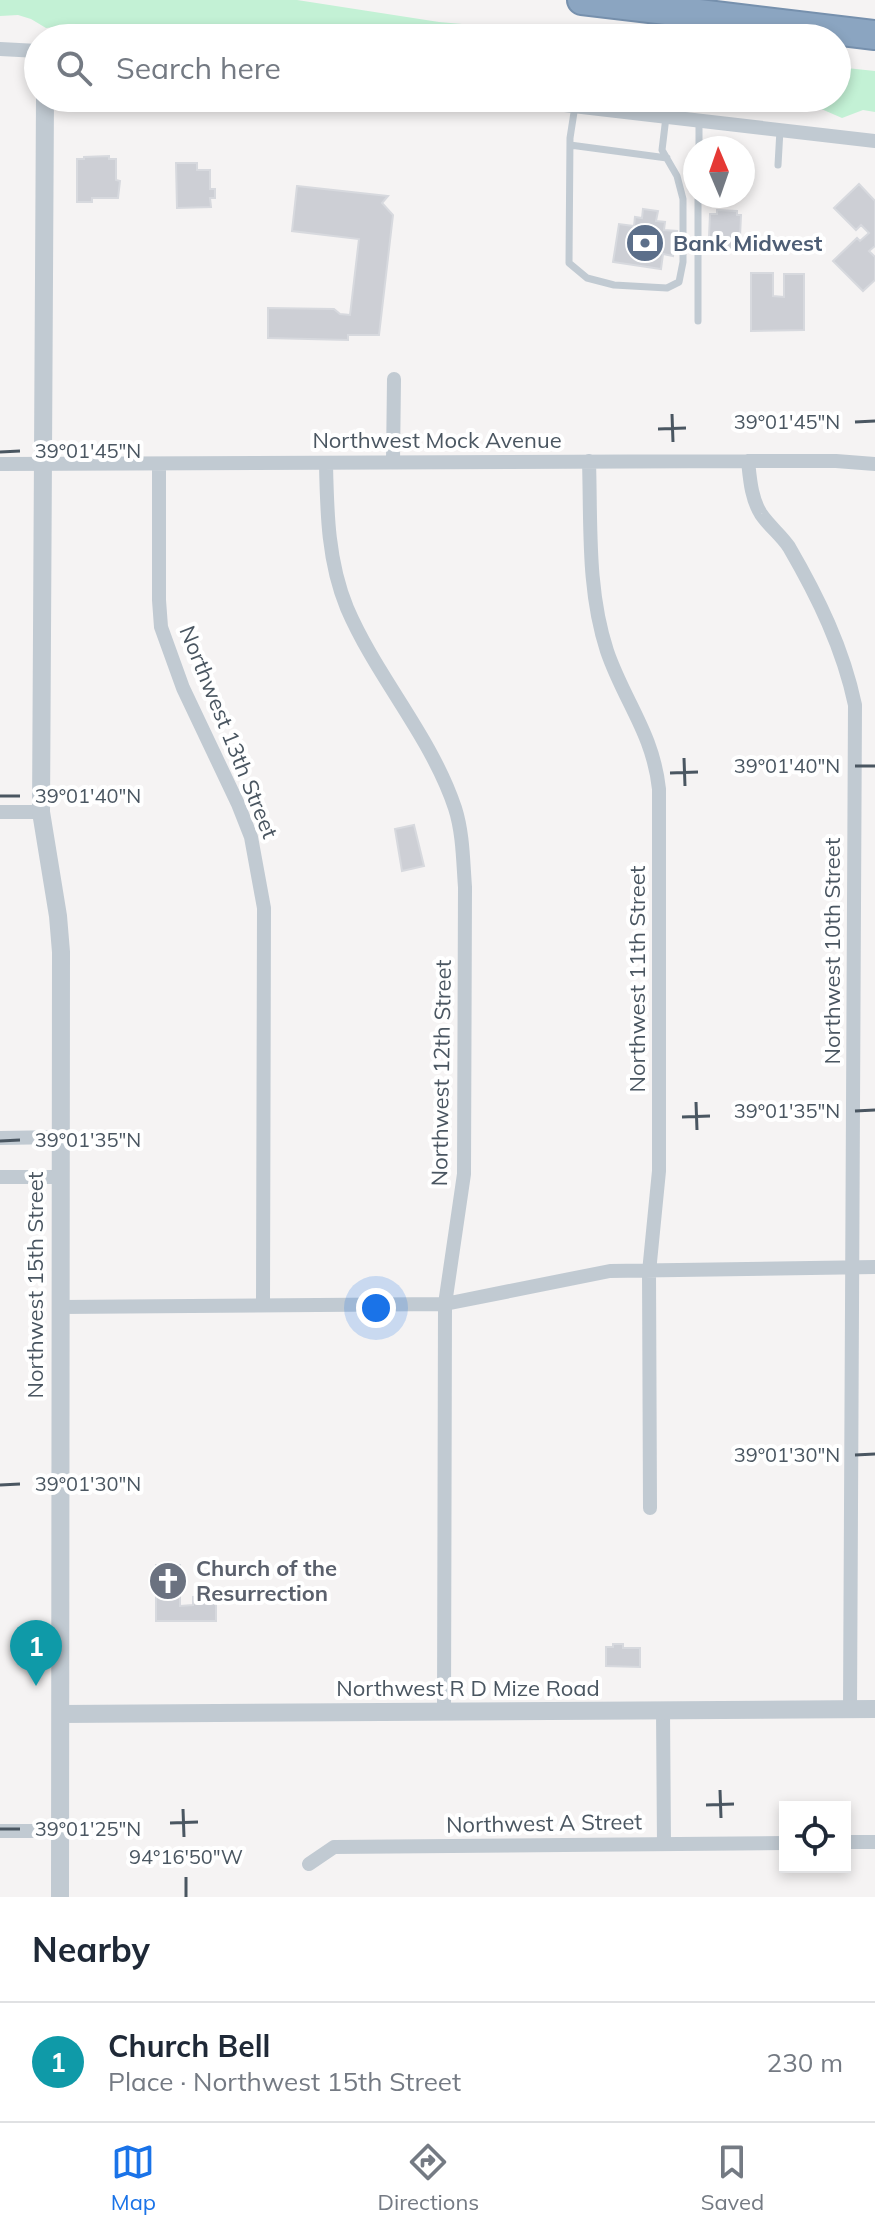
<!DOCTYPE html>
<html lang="en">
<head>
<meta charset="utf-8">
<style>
  :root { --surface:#fff; --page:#f2f2f3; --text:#1f2937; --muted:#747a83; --line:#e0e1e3; --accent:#1a73e8 }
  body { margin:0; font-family:Mulish,sans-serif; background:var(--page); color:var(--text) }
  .controls { position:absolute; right:24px; bottom:24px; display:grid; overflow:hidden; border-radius:0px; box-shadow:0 4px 12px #0003 }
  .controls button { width:72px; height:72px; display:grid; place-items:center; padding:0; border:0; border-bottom:2px solid var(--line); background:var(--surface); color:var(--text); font:40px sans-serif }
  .compass { position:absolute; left:683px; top:136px; width:72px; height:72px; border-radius:50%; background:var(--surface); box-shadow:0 4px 12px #0003; rotate:358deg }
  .you { position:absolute; left:376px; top:1308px; width:28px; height:28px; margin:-20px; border:6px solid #fff; border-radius:50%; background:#1a73e8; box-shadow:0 0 0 12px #1a73e833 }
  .badge { display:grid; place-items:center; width:52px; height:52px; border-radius:50%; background:var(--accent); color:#fff; font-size:26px; font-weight:700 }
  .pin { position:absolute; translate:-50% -66px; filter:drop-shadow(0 2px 4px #0008) }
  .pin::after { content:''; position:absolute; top:42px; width:28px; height:24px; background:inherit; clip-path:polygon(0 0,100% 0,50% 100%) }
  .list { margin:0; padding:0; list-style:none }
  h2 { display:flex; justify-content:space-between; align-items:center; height:104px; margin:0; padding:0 32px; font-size:34px }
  h2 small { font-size:26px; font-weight:400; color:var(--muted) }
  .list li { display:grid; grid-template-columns:52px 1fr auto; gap:24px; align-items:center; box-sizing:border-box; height:120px; padding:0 32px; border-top:2px solid var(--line) }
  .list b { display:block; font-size:30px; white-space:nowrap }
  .list p { margin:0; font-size:26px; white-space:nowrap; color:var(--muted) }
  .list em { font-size:26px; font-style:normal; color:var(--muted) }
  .icon { flex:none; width:44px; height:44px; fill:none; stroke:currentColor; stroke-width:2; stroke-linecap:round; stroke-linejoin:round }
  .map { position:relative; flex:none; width:875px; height:1897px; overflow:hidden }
  .search { position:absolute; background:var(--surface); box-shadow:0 4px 12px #0003; left:24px; right:24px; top:24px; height:88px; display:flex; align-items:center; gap:20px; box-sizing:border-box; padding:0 28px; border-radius:44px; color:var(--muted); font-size:30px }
  .sheet { height:224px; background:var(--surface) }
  nav { display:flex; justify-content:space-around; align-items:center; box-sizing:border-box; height:112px; border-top:2px solid var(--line); background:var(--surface); font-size:22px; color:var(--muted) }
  nav a { display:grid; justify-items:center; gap:4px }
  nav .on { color:var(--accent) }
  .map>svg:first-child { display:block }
  .green { fill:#c3f1d5 }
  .building { fill:#cdcfd5; stroke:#d7d9de; stroke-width:2 }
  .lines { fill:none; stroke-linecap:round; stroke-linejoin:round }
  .motorway-casing { stroke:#7690ad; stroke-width:32 }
  .service { stroke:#c1cad2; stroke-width:7 }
  .minor { stroke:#c1cad2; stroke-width:14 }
  .tertiary { stroke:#c1cad2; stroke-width:18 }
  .motorway { stroke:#8ba5c1; stroke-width:28 }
  .ticks { fill:none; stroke:#4a5661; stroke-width:3 }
  .labels { text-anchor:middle; stroke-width:8; stroke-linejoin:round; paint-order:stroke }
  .service-label { font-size:22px; font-weight:bold; fill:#4e5e75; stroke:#fff; text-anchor:start }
  .street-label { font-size:22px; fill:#4a5661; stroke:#fff }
  .worship-label { font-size:22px; font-weight:bold; fill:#5b616d; stroke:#fff; text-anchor:start }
  .ticks-label { font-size:20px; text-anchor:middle; fill:#4a5661; stroke:#fff; stroke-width:8; stroke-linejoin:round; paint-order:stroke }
</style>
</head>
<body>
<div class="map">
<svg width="875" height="1897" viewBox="0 0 875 1897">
  <rect width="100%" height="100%" fill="#f5f3f3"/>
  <path class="green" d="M0,0H297L439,22L485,26L570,38H137C122,27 98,42 79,37C72,35 70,30 64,26L46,28L31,19L18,15L0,16Z
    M837,67L875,71V112L863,110L842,118L803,101L781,98H837Z"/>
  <path class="building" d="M109,156V159H116V180L120,181L118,198H92V202H77V159H84V157Z
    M176,163H197V170H210V189H215V198H210L211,207L177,208Z
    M859,184L875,201V246L869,251L875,257V280L863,291L833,261L857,238L860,241L869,233L861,225L856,230L834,208Z
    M297,186L388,196L382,203L393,215L379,335H348V340L268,338V308L334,309L340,314L350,315L359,239L292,231Z
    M643,209L658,211L656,221L665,222L664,230L677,231L673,256L663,254L661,269L613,262L619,224L634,226L635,217L642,218Z
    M717,210L737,211V215H741L740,237H736V251L712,250L713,237H709L710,214H717Z
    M751,273H773V296L784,297V274H804V330L751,331Z
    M414,825L424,866L402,871L395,829Z
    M156,1565H180V1606L193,1605V1597H216V1621H156Z
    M613,1644H623V1648H640V1667L606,1666V1647H613Z"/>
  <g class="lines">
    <g class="motorway-casing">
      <path id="motorway" d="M582,0L875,35"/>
    </g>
    <path class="service" d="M575,106L570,138L569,263L587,278L614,285L667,288L679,282L683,262V199L677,176L662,150L666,117
      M570,145L667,158
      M699,148V121
      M778,165L780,130
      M698,321V196"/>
    <path class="minor" d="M0,49L38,51
      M503,98L875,141
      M393,461L394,379
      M589,461C591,525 587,590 607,651C624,701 653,733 659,789V1171L649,1272L650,1508
      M748,461C750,479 751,498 761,514C769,526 781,535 789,547C818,597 843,648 855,705L850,1709
      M0,464L748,461H836L875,464
      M159,464V600L161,627L183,688L238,804L251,837L264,908L263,1305
      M326,464C327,513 328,562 347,608C377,678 431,736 455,808C463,833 463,861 465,887L464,1174L445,1304L444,1713
      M0,812H41
      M0,1138L60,1137
      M0,1177H59
      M61,1307L445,1304L610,1271L875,1267
      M663,1711L664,1843
      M0,1831H60
      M845,1842H875
      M309,1864L334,1847L785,1843"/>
    <path class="tertiary" d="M45,98L41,812L58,916L61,952L60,1897
      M61,1714L875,1709"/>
    <use href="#motorway" class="motorway"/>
  </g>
  <path class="ticks" d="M672,414L673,442M855,422L875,421M658,429L686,428M0,452L20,451M684,758L685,786M855,766H875M670,773L698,772M0,796H20M696,1102L697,1130M855,1111L875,1110M682,1117L710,1116M0,1141L20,1140M855,1455L875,1454M0,1485L20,1484M720,1790L721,1818M706,1805L734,1804M183,1809L184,1837M170,1823L198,1822M0,1829H20M186,1877V1897"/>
  <defs>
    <g id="bank-disc" transform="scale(2)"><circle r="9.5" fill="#5c6f8a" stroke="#fff"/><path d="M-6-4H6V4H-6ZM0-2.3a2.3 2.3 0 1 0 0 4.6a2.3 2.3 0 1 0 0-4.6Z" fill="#fff"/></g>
    <g id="church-disc" transform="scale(2)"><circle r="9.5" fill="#6b7280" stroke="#fff"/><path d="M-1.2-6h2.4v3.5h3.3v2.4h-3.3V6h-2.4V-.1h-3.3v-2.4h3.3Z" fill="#fff"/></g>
  </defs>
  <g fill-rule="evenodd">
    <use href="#bank-disc" x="645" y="243"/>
    <use href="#church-disc" x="168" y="1581"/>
  </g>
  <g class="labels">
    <g class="service-label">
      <text x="673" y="251">Bank Midwest</text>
    </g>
    <g class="street-label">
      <text x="437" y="448">Northwest Mock Avenue</text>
      <text transform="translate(229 732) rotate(68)" y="8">Northwest 13th Street</text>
      <text transform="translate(832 951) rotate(-90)" y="8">Northwest 10th Street</text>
      <text transform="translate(637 979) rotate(-90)" y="8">Northwest 11th Street</text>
      <text transform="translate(441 1073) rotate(-89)" y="8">Northwest 12th Street</text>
      <text transform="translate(35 1285) rotate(-90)" y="8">Northwest 15th Street</text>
      <text x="468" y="1696">Northwest R D Mize Road</text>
      <text transform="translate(544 1823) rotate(-1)" y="8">Northwest A Street</text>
    </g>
    <g class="worship-label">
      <text x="196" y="1576">Church of the<tspan x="196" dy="25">Resurrection</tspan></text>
    </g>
  </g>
  <g class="ticks-label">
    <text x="787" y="429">39°01'45"N</text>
    <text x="88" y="458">39°01'45"N</text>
    <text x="787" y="773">39°01'40"N</text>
    <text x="88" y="803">39°01'40"N</text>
    <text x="787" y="1118">39°01'35"N</text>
    <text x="88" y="1147">39°01'35"N</text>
    <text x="787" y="1462">39°01'30"N</text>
    <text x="88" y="1491">39°01'30"N</text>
    <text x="88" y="1836">39°01'25"N</text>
    <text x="186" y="1864">94°16'50"W</text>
  </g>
</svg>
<div class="controls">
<button><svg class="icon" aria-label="locate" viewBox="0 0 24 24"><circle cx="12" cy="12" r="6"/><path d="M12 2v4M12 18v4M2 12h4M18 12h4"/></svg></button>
</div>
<svg class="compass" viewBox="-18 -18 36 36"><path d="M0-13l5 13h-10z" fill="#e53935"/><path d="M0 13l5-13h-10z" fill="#747a83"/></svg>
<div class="you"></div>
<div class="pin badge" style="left:36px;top:1686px;background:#0f9aa8">1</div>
<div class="search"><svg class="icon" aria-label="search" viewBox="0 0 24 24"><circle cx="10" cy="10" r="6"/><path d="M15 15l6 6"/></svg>Search here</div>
</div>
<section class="sheet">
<h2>Nearby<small></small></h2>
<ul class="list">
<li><span class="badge" style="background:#0f9aa8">1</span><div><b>Church Bell</b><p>Place · Northwest 15th Street</p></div><em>230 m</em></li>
</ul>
</section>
<nav>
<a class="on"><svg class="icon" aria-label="map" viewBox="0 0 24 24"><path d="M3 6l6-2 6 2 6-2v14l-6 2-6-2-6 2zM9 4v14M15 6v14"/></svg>Map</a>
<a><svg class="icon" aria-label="directions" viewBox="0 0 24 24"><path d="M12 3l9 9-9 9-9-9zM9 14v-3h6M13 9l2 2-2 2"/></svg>Directions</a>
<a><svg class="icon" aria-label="saved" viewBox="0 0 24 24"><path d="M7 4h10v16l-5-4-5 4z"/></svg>Saved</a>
</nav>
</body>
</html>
